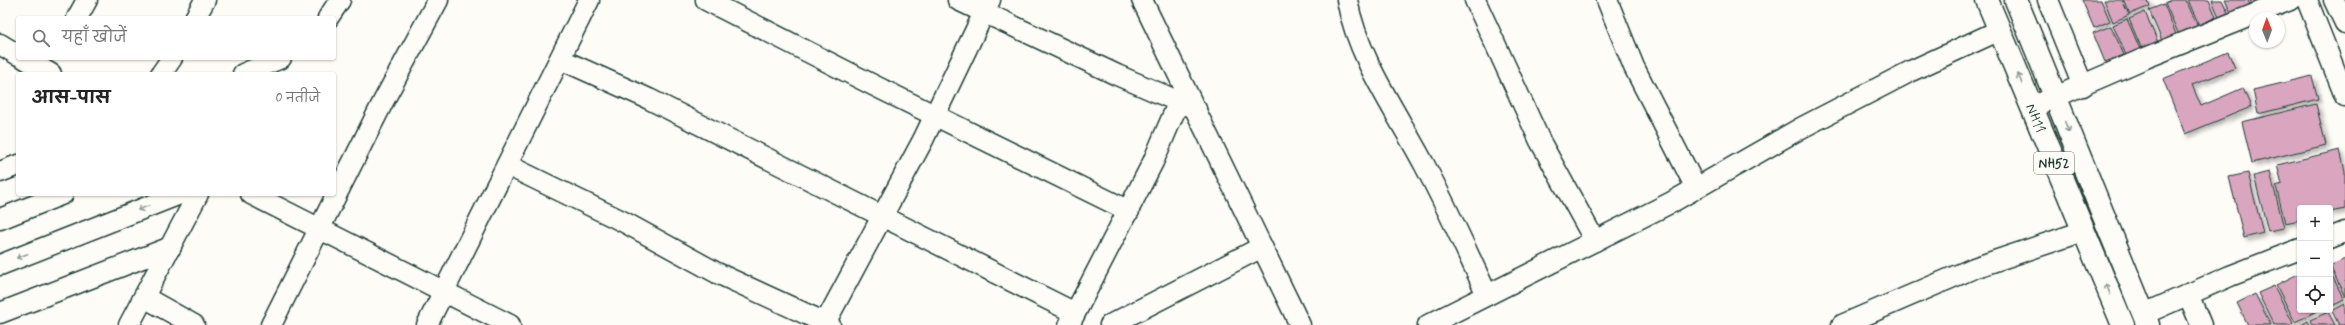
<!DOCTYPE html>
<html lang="hi">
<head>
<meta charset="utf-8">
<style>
	body { margin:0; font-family:Mynerve,"Playpen Sans Deva",sans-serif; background:#f2f2f2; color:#222 }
	.controls { position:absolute; right:12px; bottom:12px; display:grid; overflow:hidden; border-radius:4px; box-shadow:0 1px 3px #0004 }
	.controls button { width:36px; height:36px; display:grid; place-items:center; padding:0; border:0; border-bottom:1px solid #e0e0e0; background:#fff; color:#222; font:20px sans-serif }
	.compass { position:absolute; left:2249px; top:12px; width:36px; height:36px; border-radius:50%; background:#fff; box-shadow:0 1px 3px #0004; rotate:359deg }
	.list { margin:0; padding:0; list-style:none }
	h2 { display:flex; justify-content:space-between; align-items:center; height:52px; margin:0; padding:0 16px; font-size:17px }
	h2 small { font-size:13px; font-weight:400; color:#767676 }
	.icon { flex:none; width:22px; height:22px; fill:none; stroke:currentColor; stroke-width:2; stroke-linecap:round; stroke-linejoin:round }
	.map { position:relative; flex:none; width:2345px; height:325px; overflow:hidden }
	.search { position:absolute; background:#fff; box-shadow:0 1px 3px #0004; left:16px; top:16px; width:320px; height:44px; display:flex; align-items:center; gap:10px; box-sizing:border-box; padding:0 14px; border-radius:4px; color:#767676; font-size:15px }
	.panel { position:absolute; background:#fff; box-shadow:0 1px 3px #0004; left:16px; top:72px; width:320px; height:124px; border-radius:4px }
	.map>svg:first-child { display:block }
	.building { fill:#d9a5bf; stroke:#1f3d34; filter:url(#shadow) }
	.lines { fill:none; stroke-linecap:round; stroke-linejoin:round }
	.minor-casing { stroke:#1f3d34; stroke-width:23 }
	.highway-casing { stroke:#1f3d34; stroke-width:25 }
	.minor { stroke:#fdfcf7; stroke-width:20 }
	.highway { stroke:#fdfcf7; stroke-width:22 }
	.oneway { stroke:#8e9c96 }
	.labels { text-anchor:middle; stroke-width:4; stroke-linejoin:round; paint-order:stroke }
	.shield { fill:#fdfcf7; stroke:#62766e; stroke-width:1 }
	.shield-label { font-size:13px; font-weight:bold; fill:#1f3d34 }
	.street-label { font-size:14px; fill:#1f3d34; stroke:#fdfcf7 }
</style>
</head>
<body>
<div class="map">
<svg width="2345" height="325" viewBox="0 0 2345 325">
	<defs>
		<filter id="shadow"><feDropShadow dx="3.5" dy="3.5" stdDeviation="2" flood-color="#0004"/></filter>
	</defs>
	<rect width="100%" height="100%" fill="#fdfcf7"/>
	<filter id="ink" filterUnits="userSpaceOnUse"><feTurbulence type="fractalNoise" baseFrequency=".025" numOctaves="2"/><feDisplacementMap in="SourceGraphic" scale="8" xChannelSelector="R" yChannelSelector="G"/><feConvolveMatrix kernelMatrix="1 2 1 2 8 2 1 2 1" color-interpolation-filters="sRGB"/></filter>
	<g filter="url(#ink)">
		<g class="building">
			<polygon points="2082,0 2101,0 2110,21 2094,28"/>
			<polygon points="2104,0 2122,0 2129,15 2113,22"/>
			<polygon points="2124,0 2148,0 2150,6 2130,14"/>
			<polygon points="2172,0 2186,0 2198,27 2179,35 2165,3"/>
			<polygon points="2188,0 2209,0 2216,17 2199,25"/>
			<polygon points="2212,0 2222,0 2228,13 2219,17"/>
			<polygon points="2225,0 2248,0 2250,5 2231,13"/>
			<polygon points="2250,0 2269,0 2254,10"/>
			<polygon points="2164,4 2177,37 2163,43 2149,10"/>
			<polygon points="2145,12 2159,45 2143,52 2129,19"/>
			<polygon points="2127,19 2140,49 2126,55 2113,25"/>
			<polygon points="2111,26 2124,55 2105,62 2093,33"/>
			<polygon points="2228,52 2235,68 2192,85 2201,106 2243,88 2251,107 2185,134 2163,79"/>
			<polygon points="2312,76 2318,99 2258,114 2253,90"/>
			<polygon points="2316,104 2326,145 2252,163 2242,122"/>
			<polygon points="2340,150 2345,171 2345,209 2330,212 2330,208 2300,208 2300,220 2285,223 2276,186 2282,184 2277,165"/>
			<polygon points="2270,172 2284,228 2268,231 2254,176"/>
			<polygon points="2248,173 2263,233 2244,238 2229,177"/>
			<polygon points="2345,259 2345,297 2330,266"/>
			<polygon points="2330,271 2344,300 2330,307"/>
			<polygon points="2300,273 2300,310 2319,310 2295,322 2276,285"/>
			<polygon points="2274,286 2293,323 2290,325 2274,325 2258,293"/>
			<polygon points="2255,294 2271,325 2248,325 2237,303"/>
			<polygon points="2345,304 2345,325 2339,325 2332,311"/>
			<polygon points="2328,312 2335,325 2312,325 2310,320"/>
			<polygon points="2308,321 2310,325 2301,325"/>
		</g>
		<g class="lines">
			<defs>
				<g id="minor">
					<polyline points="706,0 873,85 1129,211"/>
					<polyline points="958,0 1117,75 1196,109"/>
					<polyline points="1142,0 1300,325"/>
					<path d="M1347,0C1358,59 1396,111 1424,164C1447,207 1467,251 1487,295"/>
					<polyline points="1475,0 1540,141 1595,241"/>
					<polyline points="1607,0 1634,67 1696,188"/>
					<polyline points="2048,0 2083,86"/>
					<polyline points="2307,0 2345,96"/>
					<polyline points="2334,0 2345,23"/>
					<polyline points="77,18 87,0"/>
					<polyline points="195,18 205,0"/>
					<polyline points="328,18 340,0"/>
					<polyline points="0,44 18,55"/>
					<polyline points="24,58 51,74"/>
					<polyline points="560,59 649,99 1075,313"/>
					<polyline points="161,74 172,58"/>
					<polyline points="243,74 281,58"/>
					<polyline points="2032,107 2143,59 2290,0"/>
					<polyline points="507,165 624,222 717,273 830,325"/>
					<polyline points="0,172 18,165"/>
					<polyline points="251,194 510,325"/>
					<polyline points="0,219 63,194"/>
					<polyline points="2330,238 2345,232"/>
					<polyline points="0,265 180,194"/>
					<polyline points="2188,294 2201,325"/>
					<polyline points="144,297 194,325"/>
					<polyline points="0,313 171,247"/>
					<polyline points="2144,314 2230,276 2300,249"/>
					<polyline points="129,325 198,194"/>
					<polyline points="271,325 384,100 438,0"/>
					<polyline points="427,325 589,0"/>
					<polyline points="824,325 923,140 990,0"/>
					<polyline points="1069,325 1153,162 1179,101"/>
					<polyline points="1110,325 1262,247"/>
					<polyline points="1428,325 1672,202 1801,128 1911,71 2000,30"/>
					<polyline points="1842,325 1974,268 2084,231"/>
				</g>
				<g id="highway">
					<polyline points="1987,0 2123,325"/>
					<polyline points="2016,0 2148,325"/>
				</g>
			</defs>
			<use href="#minor" class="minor-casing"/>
			<use href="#highway" class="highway-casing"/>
			<use href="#minor" class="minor"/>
			<use href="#highway" class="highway"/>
		</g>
		<defs><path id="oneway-shaft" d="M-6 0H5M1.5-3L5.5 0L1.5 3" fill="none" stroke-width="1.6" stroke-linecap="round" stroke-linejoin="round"/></defs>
		<g class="oneway">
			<use href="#oneway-shaft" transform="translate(2020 79) rotate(-112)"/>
			<use href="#oneway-shaft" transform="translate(2067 127) rotate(68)"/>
			<use href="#oneway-shaft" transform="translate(143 208) rotate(158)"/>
			<use href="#oneway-shaft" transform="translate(22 256) rotate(159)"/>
			<use href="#oneway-shaft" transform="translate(2108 289) rotate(-112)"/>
		</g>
	</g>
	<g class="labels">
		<rect class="shield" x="2034" y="152" width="40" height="22" rx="3"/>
		<g class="shield-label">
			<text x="2054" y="168">NH52</text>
		</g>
		<g class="street-label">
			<text transform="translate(2036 118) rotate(68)" y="5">NH11</text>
		</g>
	</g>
</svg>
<div class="controls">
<button>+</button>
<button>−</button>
<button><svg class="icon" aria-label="locate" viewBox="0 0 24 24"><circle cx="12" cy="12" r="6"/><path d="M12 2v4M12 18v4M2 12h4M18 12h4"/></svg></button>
</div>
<svg class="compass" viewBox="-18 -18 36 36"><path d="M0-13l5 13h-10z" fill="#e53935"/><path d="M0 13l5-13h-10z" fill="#767676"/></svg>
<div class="search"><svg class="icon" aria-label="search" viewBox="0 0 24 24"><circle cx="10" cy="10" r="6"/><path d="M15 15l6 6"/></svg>यहाँ खोजें</div>
<section class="panel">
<h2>आस-पास<small>0 नतीजे</small></h2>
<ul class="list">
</ul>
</section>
</div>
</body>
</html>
